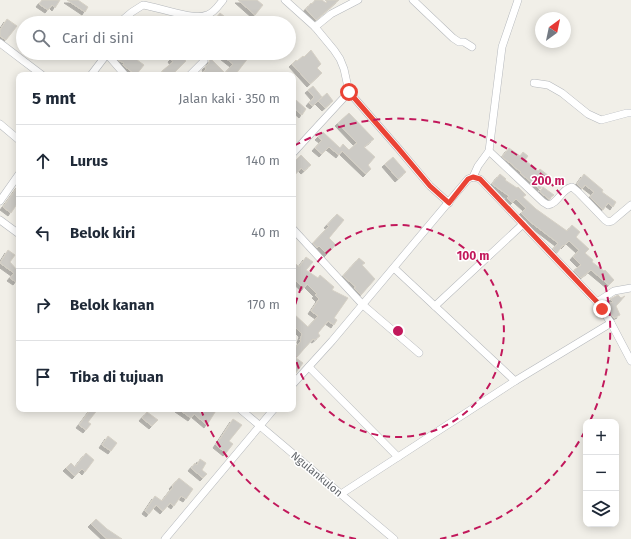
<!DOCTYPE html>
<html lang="id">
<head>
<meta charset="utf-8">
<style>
	body { margin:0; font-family:"Fira Sans",sans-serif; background:#f6f6f7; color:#1f2937 }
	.controls { position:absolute; right:12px; bottom:12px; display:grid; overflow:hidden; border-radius:8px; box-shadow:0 2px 10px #0003 }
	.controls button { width:36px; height:36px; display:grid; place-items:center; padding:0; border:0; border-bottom:1px solid #e0e1e3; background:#fff; color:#1f2937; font:20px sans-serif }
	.compass { position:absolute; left:535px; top:12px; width:36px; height:36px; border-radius:50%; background:#fff; box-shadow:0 2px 10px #0003; rotate:33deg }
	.stop { position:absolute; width:12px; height:12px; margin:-9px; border:3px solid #ea4335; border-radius:50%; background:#fff }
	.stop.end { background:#ea4335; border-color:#fff; box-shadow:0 1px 4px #0008 }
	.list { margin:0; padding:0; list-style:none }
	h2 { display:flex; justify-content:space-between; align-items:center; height:52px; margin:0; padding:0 16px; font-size:17px }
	h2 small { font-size:13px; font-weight:400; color:#747a83 }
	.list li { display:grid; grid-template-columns:26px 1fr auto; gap:12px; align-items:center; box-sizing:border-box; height:72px; padding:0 16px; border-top:1px solid #e0e1e3 }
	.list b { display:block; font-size:15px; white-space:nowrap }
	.list em { font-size:13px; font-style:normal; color:#747a83 }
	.icon { flex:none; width:22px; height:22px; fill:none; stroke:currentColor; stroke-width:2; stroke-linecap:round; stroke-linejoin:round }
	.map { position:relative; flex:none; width:631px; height:539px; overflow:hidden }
	.search { position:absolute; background:#fff; box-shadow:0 2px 10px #0003; left:16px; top:16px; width:280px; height:44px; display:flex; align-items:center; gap:10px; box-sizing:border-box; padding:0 14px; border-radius:22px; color:#747a83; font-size:15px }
	.panel { position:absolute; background:#fff; box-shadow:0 2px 10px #0003; left:16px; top:72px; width:280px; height:340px; border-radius:8px }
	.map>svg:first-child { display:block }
	.building { fill:#cccac5; stroke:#d6d1c6; filter:url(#shadow) }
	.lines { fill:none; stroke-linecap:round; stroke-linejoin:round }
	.minor-casing { stroke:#b5b8bc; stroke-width:8 }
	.minor { stroke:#fff; stroke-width:7 }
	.route { stroke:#ea4335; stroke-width:5 }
	.ring { fill:none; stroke:#c2185b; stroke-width:2; stroke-dasharray:7 5 }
	.labels { text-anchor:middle; stroke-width:3; stroke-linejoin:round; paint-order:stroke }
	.street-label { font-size:11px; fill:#5f6368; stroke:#fff }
	.centre { fill:#c2185b; stroke:#fff; stroke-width:2 }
	.ring-label { font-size:12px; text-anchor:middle; font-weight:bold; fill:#c2185b; stroke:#fff; stroke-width:3; stroke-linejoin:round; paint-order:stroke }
</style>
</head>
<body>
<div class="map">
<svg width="631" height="539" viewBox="0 0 631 539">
	<defs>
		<filter id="shadow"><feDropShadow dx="-3" dy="3" stdDeviation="0" flood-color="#0004"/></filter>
	</defs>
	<rect width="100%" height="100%" fill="#f1efe8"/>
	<g class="building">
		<polygon points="42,0 60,0 55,8 52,5 48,10 39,4"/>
		<polygon points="67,0 78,0 88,7 85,12"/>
		<polygon points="238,0 257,0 263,5 255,15"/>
		<polygon points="315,0 322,0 326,3 327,2 325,0 339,0 316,20 306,9 311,3 312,4"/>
		<polygon points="220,13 233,23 214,23 218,19 216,18"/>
		<polygon points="7,19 17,26 6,40 0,36 0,30"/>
		<polygon points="311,50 321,64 317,68 322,73 310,84 292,64 296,60 297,61 303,56 304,57"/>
		<polygon points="113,53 120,53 127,57 129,54 144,65 136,75 123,65 124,63 118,60"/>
		<polygon points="177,53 191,53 185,60 186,61 172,75 165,75 162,71 173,62 171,59"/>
		<polygon points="219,53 252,53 235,75 201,75 206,69 205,67 209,63 210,58 225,73 233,64"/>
		<polygon points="313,86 322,97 313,106 309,103 314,97 308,90"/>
		<polygon points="327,93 333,101 325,108 318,101"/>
		<polygon points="296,100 306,109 302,115 293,107 293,103"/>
		<polygon points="349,113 374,139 364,147 375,157 368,165 371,169 366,174 342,151 339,155 329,147 322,154 315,148 322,140 318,137 323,132 340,148 343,144 349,150 357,143 338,123"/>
		<polygon points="509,148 520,156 523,152 528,156 525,160 538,171 540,169 549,176 540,189 520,173 521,172 513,166 513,165 502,157"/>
		<polygon points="301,155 311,165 304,171 301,168 293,177 293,163"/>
		<polygon points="393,157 406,172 398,179 385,164"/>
		<polygon points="500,174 506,179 505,180 517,188 518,187 526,195 523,197 536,209 567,231 572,225 580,232 576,237 589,249 585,253 593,260 592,262 604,271 605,270 614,280 609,285 591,270 581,278 574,270 581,265 573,257 579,250 569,241 564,246 563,245 557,253 553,249 558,243 529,221 521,213 526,208 516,199 512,203 507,198 509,196 492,184"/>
		<polygon points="584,174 603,190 602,192 616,202 613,207 608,203 603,210 590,197 594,192 585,185 582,189 577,184"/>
		<polygon points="19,185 19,201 11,213 3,207"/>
		<polygon points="543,187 554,195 549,199 540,192"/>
		<polygon points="337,214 344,220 329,238 336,245 327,254 319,246 317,248 313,243 329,226 327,225"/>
		<polygon points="8,250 15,255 10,262 17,270 19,268 19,278 16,282 10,278 14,273 0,263"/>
		<polygon points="306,257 313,262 306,270 318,278 320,275 334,287 332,290 348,298 334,318 337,320 334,325 328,321 318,333 320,336 315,340 313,339 296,358 303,363 293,377 293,351 301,341 300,340 302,334 293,325 293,313 308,327 318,316 311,311 319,299 315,295 317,294 307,284 304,288 293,278 293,261 299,267"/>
		<polygon points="359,258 365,263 362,265 375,279 361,295 354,288 356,287 343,276"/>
		<polygon points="618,295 621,298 625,296 616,306 620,315 614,318 605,305 613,302 610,299"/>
		<polygon points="91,409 98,409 88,422 91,424 86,430 79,425"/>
		<polygon points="178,409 197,409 196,410 202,414 206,409 217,409 207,425 194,414 191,418"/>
		<polygon points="147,412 158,420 152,426 142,418"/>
		<polygon points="233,419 242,425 229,441 233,444 226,453 216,445"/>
		<polygon points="108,436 117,443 111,451 102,445"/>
		<polygon points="86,453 94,460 85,472 82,469 75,476 66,468 71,463 75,467"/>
		<polygon points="200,459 206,463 202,470 207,474 203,478 191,468 195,463 197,465"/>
		<polygon points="179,478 193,489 186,499 181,496 174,506 170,503 163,511 156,505 149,514 145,511 155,496 162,501 173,487 172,486"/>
		<polygon points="96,519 107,529 122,539 107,539 91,524"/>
	</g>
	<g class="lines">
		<defs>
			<g id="minor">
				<polyline points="285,0 315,27 334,50 340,59 344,69 349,92 398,148 430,186 449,203"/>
				<polyline points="413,0 453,38 459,42 464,42 472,47"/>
				<path d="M119,23L132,12L143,5C158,7 194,21 207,15C214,13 219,5 223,0"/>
				<polyline points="315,27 331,14 358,0"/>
				<polyline points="0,43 42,75"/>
				<polyline points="106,53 125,75"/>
				<polyline points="91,75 107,54"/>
				<polyline points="190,75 204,61"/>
				<polyline points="534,83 548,85 562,93 588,114 601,120 627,113 631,113"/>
				<polyline points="0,124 19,140"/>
				<polyline points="489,151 502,47 518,0"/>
				<polyline points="293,153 349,92"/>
				<path d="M473,177L478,166L489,151L543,202L548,205C558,204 561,189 572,187L578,192L605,220L608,222L612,221L631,205"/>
				<polyline points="0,201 19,174"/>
				<polyline points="0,220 19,234"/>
				<polyline points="293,229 363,305 419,353"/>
				<polyline points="394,268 515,381 611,323"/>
				<polyline points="597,302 614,291 631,288"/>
				<polyline points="435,306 523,224"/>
				<polyline points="309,367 398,457"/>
				<polyline points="293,384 332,341 468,179 473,177 480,179 597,302 611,323 631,361"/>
				<polyline points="240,409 394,539"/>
				<polyline points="341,494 515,381"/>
				<polyline points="165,539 274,409"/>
			</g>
		</defs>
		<use href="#minor" class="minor-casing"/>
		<use href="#minor" class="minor"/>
	</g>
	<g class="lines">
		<polyline class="route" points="349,92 398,148 430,186 449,203 468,179 473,177 480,179 597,302 602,309"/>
	</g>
	<g class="ring">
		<path d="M293 316A106 106 0 1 1 293 346"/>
		<path d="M585 431A212 212 0 0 1 440 539M356 539A212 212 0 0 1 201 410M294 146A212 212 0 0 1 590 421"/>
	</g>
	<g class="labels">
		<g class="street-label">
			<text transform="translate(317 474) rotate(40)" y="4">Ngulankulon</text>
		</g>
	</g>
	<circle cx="398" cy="331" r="6" class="centre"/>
	<g class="ring-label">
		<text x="548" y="185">200 m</text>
		<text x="473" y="260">100 m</text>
	</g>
</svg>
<div class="controls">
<button>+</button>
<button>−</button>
<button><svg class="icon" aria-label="layers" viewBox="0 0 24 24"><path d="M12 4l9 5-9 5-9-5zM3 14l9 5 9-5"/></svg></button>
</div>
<svg class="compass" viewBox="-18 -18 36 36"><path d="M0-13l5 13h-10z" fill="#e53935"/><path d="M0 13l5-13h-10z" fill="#747a83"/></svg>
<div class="stop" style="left:349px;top:92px"></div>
<div class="stop end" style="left:602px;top:309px"></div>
<div class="search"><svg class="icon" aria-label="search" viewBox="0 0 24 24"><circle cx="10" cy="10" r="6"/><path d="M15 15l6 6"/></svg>Cari di sini</div>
<section class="panel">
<h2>5 mnt<small>Jalan kaki · 350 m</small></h2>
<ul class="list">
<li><svg class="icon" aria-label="ahead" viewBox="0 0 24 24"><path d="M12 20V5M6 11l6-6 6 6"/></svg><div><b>Lurus</b></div><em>140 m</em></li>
<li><svg class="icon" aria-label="left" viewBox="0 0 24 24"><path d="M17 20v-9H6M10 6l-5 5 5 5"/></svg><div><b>Belok kiri</b></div><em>40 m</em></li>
<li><svg class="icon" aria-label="right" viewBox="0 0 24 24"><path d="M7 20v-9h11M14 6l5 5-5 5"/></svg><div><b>Belok kanan</b></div><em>170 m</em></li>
<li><svg class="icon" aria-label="arrive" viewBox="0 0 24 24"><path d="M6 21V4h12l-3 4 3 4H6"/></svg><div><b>Tiba di tujuan</b></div></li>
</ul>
</section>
</div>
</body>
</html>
